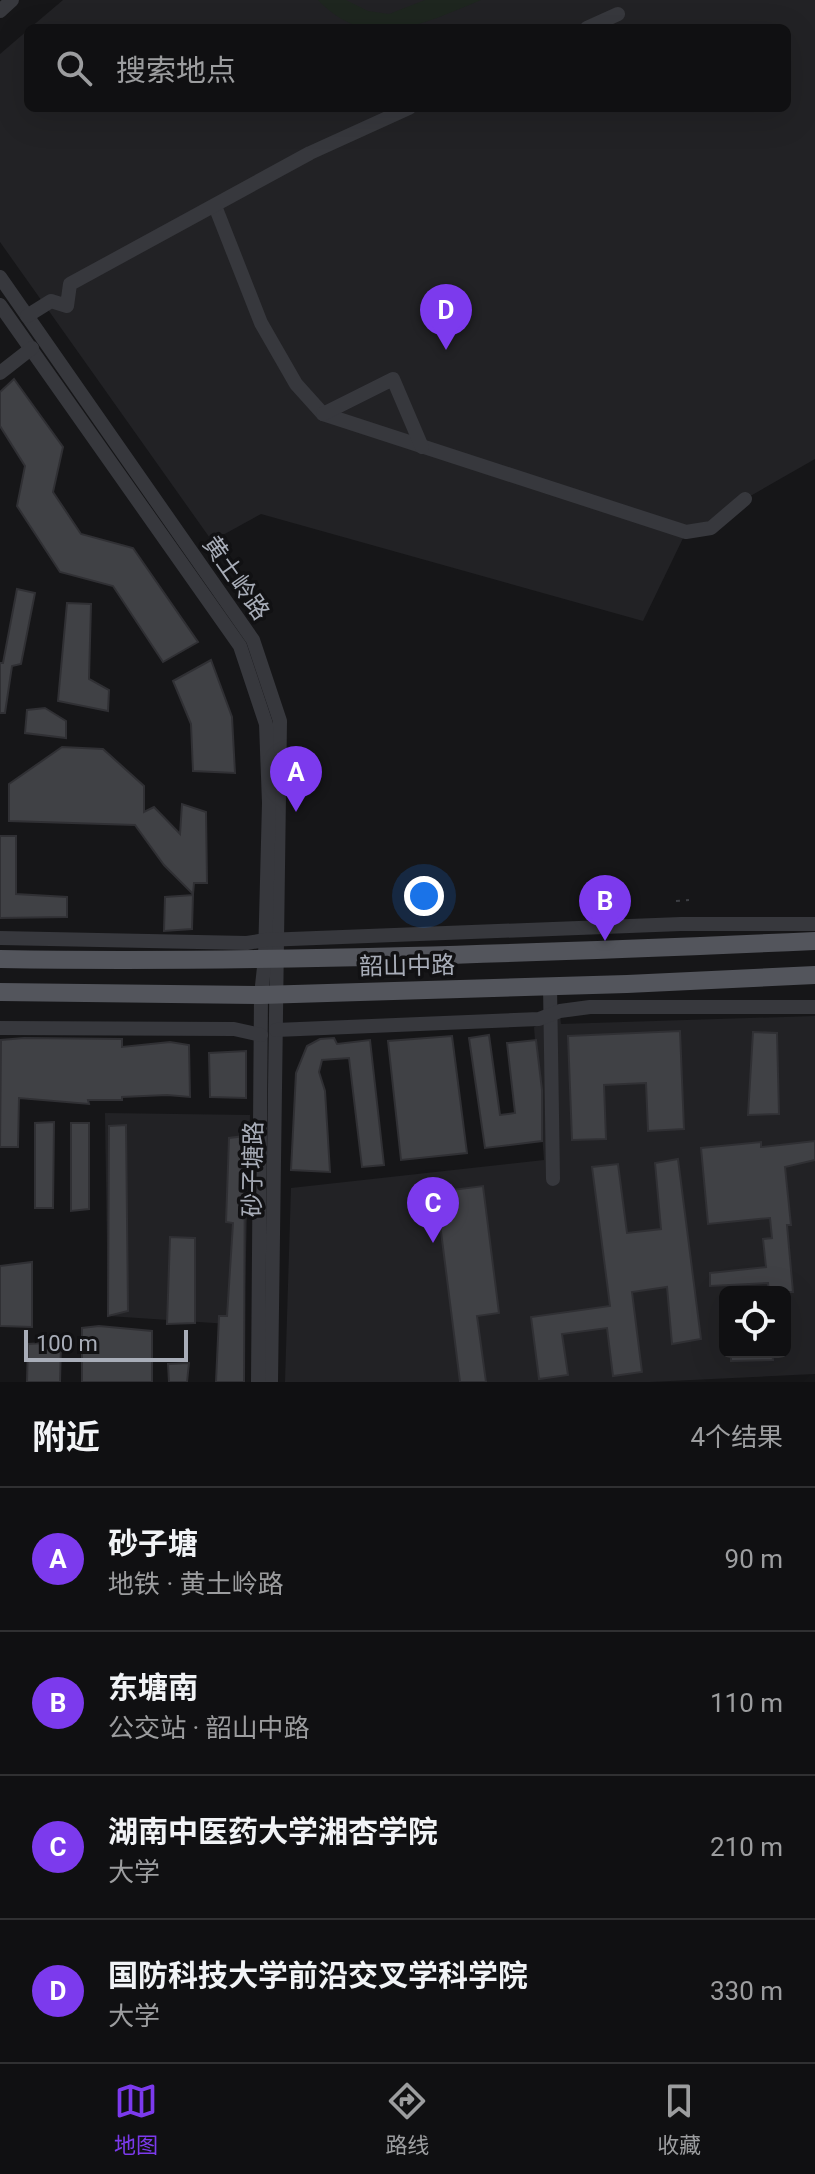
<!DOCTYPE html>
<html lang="zh">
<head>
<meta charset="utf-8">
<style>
	body { margin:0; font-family:Roboto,"Noto Sans SC",sans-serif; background:#1e1e20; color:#f1f3f6 }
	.controls { position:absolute; right:24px; bottom:24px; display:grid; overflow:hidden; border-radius:12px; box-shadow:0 8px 32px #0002 }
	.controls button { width:72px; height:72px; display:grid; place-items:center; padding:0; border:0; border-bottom:2px solid #303032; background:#101012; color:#f1f3f6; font:40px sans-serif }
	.scale { position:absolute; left:24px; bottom:20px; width:164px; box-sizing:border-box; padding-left:8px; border:4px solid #a8adb8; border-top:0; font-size:22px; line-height:28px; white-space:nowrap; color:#a8adb8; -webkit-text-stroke:6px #111113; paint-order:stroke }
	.you { position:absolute; left:424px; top:896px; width:28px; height:28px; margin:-20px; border:6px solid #fff; border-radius:50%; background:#1a73e8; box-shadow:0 0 0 12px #1a73e833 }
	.badge { display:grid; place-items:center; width:52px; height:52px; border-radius:50%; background:#7c3aed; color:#fff; font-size:26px; font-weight:700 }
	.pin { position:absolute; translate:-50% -66px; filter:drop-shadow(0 2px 4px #0008) }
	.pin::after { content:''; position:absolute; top:42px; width:28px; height:24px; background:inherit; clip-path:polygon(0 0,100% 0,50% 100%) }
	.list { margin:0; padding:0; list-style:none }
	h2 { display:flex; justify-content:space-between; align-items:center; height:104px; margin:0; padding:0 32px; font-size:34px }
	h2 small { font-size:26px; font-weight:400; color:#9c9d9f }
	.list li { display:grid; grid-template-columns:52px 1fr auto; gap:24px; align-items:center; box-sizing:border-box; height:144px; padding:0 32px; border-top:2px solid #303032 }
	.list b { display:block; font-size:30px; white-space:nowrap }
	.list p { margin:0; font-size:26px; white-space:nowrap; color:#9c9d9f }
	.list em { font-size:26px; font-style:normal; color:#9c9d9f }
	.icon { flex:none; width:44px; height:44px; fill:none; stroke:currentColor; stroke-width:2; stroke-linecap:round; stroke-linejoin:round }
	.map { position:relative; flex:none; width:815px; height:1382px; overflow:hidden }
	.search { position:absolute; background:#101012; box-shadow:0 8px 32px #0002; left:24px; right:24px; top:24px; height:88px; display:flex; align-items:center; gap:20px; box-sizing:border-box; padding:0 28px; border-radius:12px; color:#9c9d9f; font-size:30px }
	.sheet { height:680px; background:#101012 }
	nav { display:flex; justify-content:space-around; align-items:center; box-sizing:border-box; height:112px; border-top:2px solid #303032; background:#101012; font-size:22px; color:#9c9d9f }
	nav a { display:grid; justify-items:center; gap:4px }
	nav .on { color:#7c3aed }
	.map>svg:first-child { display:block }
	.built { fill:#222225; fill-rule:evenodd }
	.green { fill:#1e261f }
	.building { fill:#404145; stroke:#303034; stroke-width:2 }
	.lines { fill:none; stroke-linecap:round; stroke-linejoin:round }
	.path { stroke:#3d3f44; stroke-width:2; stroke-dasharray:4 6; stroke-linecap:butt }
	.minor { stroke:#37383d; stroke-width:14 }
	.major { stroke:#53555c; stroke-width:18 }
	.labels { text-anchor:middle; stroke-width:7; stroke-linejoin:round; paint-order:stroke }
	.street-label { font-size:24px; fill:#a8adb8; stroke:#111113 }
</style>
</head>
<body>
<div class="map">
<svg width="815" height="1382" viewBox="0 0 815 1382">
	<rect width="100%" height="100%" fill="#161618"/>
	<g class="built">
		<polygon points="63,0 815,0 815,459 745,499 711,528 686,532 643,621 261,514 212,541 0,242 0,54 28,30 28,108 787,108 787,28 30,28"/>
		<path d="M560,1015L561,1024L815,1016V1374L650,1382H285L291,1188L544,1160L534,1027ZM725,1292H785V1352H725Z"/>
		<polygon points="105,1113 250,1115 244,1325 108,1316"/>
	</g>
	<path class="green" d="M318,0H346L368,11L389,14L425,0H481C425,23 368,53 318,0Z"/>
	<g class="building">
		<polygon points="14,379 63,447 53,492 81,534 133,548 198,642 163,662 113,586 60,572 17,506 25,466 0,426 0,392"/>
		<polygon points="17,589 35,593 21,664 12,666 5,713 0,713 0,663 3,663"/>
		<polygon points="67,603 91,604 89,679 109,690 108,711 58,701"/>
		<polygon points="211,660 232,717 235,773 193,771 191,724 173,681"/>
		<polygon points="45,708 66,721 66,738 25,733 27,710"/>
		<polygon points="62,747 103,749 144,786 144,812 154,807 180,834 182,804 206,812 207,883 194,883 193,894 164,865 135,825 9,821 9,784"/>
		<polygon points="0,836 16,836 16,894 67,897 67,917 0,918"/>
		<polygon points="193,895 192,929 164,931 165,897"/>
		<polygon points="680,1031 684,1129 648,1131 646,1083 604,1085 606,1139 572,1140 568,1036"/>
		<polygon points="753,1032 777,1033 779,1114 748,1115"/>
		<polygon points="489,1035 500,1115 515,1113 507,1043 536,1040 542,1090 542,1141 485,1148 469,1038"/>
		<polygon points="452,1036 467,1153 401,1160 388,1041"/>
		<polygon points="24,1038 122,1039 122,1047 170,1042 189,1045 190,1097 167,1095 122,1097 122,1100 88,1100 89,1104 19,1098 18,1147 0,1147 1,1040"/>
		<polygon points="334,1038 337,1044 370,1040 384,1165 362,1167 349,1058 322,1060 319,1072 325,1091 330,1172 291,1170 296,1073 307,1046 320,1039"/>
		<polygon points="246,1051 246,1098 210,1097 209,1053"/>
		<polygon points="54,1122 53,1208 35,1208 35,1123"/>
		<polygon points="71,1123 89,1123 89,1209 71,1211"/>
		<polygon points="126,1125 128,1311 108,1316 109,1126"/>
		<polygon points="245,1136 244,1382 216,1382 219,1316 227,1316 233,1223 226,1222 229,1138"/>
		<polygon points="815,1141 815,1160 785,1167 791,1225 787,1225 793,1292 769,1292 768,1283 710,1286 710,1273 766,1267 763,1239 772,1238 770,1218 708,1224 701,1148 761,1142 761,1147"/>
		<polygon points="678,1159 701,1339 672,1344 667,1287 632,1292 642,1372 613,1376 607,1328 562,1334 568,1375 539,1379 531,1317 610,1306 592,1167 618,1164 627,1233 661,1229 655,1163"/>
		<polygon points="483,1186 499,1313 477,1316 486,1382 460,1382 436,1192"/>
		<polygon points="170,1237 195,1238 195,1323 167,1324"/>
		<polygon points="32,1262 32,1327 0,1326 0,1266"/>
		<polygon points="99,1326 152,1331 152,1382 82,1382 82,1328"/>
		<polygon points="61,1342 60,1382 27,1382 28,1344"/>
		<polygon points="731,1352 772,1352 773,1360 731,1361"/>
		<polygon points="189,1363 187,1382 169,1382 168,1364"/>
	</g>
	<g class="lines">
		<polyline class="path" points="676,901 689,900"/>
		<g class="minor">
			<polyline points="0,11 12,0"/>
			<polyline points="587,28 618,14"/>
			<polyline points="215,206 261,323 296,384 323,414 686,532 711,528 745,499"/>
			<polyline points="0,277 253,640 280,721 271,1382"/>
			<polyline points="0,305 240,646 266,724 269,803 265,958 261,995 258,1382"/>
			<polyline points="27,316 51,301 67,306 70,284 310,153 409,108"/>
			<polyline points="0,373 32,348"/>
			<polyline points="323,414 393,379 422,447"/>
			<polyline points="0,938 247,943 265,940 681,924 815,924"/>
			<polyline points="550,986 553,1179"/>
			<polyline points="0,1028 234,1029 261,1035"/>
			<polyline points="276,1030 539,1019 560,1011 590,1007 815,1007"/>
		</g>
		<g class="major">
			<path d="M0,959C271,963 544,953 815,941"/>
			<polyline points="0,992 261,995 627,984 815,975"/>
		</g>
	</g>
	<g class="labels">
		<g class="street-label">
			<text transform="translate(236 578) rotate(55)" y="8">黄土岭路</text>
			<text transform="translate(407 966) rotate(-1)" y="8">韶山中路</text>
			<text transform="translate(253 1169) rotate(-89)" y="8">砂子塘路</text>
		</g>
	</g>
</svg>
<div class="controls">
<button><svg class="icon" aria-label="locate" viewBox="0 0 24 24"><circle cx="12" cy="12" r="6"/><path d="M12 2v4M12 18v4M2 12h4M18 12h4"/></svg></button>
</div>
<div class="scale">100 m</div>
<div class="you"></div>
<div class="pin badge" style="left:296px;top:812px">A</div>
<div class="pin badge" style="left:605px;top:941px">B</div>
<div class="pin badge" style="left:433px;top:1243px">C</div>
<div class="pin badge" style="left:446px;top:350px">D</div>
<div class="search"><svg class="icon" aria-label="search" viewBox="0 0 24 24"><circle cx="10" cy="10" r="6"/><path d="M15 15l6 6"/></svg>搜索地点</div>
</div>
<section class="sheet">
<h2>附近<small>4个结果</small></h2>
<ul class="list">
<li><span class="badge">A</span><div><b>砂子塘</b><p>地铁 · 黄土岭路</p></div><em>90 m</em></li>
<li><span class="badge">B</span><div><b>东塘南</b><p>公交站 · 韶山中路</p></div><em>110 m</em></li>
<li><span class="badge">C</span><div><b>湖南中医药大学湘杏学院</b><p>大学</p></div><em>210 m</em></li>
<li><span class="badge">D</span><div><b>国防科技大学前沿交叉学科学院</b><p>大学</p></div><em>330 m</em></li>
</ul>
</section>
<nav>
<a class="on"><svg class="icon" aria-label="map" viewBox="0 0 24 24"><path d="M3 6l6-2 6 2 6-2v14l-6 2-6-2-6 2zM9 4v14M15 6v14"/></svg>地图</a>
<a><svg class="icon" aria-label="directions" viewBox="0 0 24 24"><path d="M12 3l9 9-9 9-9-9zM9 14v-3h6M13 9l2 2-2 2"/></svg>路线</a>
<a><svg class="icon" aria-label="saved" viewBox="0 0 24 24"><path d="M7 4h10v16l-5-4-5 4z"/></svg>收藏</a>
</nav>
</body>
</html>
